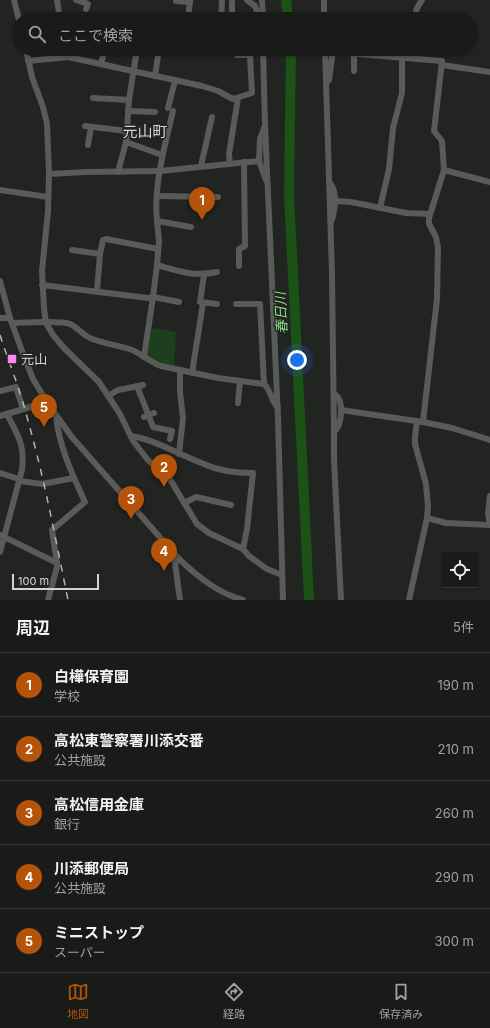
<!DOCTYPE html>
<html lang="ja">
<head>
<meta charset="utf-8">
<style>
	body { margin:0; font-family:Inter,"Noto Sans JP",sans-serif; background:#222422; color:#f1f3f6 }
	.controls { position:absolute; right:12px; bottom:12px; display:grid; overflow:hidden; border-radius:4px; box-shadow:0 1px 3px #0004 }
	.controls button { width:36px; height:36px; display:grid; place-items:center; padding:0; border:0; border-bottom:1px solid #373938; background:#191b19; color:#f1f3f6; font:20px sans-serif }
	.scale { position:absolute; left:12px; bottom:10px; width:87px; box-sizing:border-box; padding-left:4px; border:2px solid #d3d5d3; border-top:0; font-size:11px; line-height:14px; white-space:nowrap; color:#d3d5d3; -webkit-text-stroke:3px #212421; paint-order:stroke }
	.you { position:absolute; left:297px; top:360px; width:14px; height:14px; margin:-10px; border:3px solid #fff; border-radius:50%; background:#1a73e8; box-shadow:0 0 0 6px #1a73e833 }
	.badge { display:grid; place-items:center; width:26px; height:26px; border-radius:50%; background:#b45309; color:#fff; font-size:13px; font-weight:700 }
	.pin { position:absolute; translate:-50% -33px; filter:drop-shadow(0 1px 2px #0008) }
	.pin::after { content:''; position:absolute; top:21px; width:14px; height:12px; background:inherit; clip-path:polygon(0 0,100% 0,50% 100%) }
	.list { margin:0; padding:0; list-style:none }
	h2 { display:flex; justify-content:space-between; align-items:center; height:52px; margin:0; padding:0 16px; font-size:17px }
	h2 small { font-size:13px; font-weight:400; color:#9fa1a2 }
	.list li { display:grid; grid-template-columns:26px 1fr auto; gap:12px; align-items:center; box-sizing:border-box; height:64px; padding:0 16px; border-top:1px solid #373938 }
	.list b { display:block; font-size:15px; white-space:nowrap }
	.list p { margin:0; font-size:13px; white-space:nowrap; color:#9fa1a2 }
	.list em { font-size:13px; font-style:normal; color:#9fa1a2 }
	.icon { flex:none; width:22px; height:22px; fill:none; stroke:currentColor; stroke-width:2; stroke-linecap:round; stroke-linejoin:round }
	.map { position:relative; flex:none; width:490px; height:600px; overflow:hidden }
	.search { position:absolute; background:#191b19; box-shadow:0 1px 3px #0004; left:12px; right:12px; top:12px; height:44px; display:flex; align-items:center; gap:10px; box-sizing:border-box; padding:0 14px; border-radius:22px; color:#9fa1a2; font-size:15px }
	.sheet { height:372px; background:#191b19 }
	nav { display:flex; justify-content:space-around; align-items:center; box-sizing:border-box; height:56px; border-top:1px solid #373938; background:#191b19; font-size:11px; color:#9fa1a2 }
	nav a { display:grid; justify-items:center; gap:2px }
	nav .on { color:#b45309 }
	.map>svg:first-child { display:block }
	.green { fill:#1e3f1b }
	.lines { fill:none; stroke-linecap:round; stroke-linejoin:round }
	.river { stroke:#1b5215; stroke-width:10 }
	.minor { stroke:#595b59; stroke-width:6 }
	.rail { stroke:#b2b4b2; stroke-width:1.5; stroke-dasharray:7 7; stroke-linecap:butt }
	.poi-dot { fill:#f788ec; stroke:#212421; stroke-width:1.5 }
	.labels { text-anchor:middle; stroke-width:3; stroke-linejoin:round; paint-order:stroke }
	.poi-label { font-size:13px; fill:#d3d5d3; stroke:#212421; text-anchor:start }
	.water-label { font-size:14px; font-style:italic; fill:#8bd782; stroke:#212421 }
	.quarter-label { font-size:15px; fill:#d3d5d3; stroke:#212421 }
</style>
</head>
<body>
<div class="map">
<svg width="490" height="600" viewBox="0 0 490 600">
	<rect width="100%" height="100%" fill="#212421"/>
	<path class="green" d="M152,328L176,332L174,366C165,367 156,361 148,357L147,355Z"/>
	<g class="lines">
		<g class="river">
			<polyline points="286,0 288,19"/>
			<polyline points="291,49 289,194 309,600"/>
		</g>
		<g class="minor">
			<polyline points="14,0 19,20"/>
			<polyline points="57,0 60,19"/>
			<polyline points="76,0 88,4 86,9"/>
			<polyline points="247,0 255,6 260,19"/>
			<polyline points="262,0 263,19"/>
			<polyline points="324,0 324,19"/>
			<polyline points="176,1 190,2"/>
			<polyline points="162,19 163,17"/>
			<polyline points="188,19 190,0"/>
			<polyline points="221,19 222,0"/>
			<polyline points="232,19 232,0"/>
			<polyline points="414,19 417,8 422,0"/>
			<polyline points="26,49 32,77 43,107 47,124 49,174 48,211 42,271 44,308 46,323 53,335 64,348 99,382 120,414 133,441 148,460 171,481 197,524 209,533 243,549 249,556 267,569 282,575"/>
			<polyline points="263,49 265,125 278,418 283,600"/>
			<polyline points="325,49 332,274 334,432 334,460 341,600"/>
			<polyline points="220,52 220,49"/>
			<polyline points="334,52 442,61 434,131 442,141 444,170 429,218 429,224 436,237 438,248 437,299 423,422"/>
			<polyline points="354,54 354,71"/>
			<polyline points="405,57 407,49"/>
			<polyline points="28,61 68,57 202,86 218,91 233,99 252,93 250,55 237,55 237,49"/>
			<polyline points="101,64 105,49"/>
			<polyline points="442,65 490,72"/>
			<polyline points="155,76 159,49"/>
			<polyline points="327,82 329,80 333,49"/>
			<polyline points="93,98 129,100"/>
			<polyline points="168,108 175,81"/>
			<polyline points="128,111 155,112"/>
			<path d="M173,111C165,145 153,187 157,221L191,227"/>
			<polyline points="85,126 127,131"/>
			<polyline points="126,142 162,155"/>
			<polyline points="88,145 91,127"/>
			<polyline points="259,161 266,180"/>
			<polyline points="230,164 229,154 238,98"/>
			<polyline points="201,166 212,117"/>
			<polyline points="444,170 490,182"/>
			<polyline points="118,172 126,142 129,100 137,49"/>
			<polyline points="49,174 86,172 160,171 259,161 260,139 264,128"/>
			<path d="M330,183C338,193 335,209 332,220"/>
			<polyline points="0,190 48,197"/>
			<polyline points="157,196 218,197"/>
			<polyline points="336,201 351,202 406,213 429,214"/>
			<polyline points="380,208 389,169 393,128 402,93 402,57"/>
			<path d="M157,221L159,241L157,265C179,271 194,277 217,272"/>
			<polyline points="72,250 100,254"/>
			<polyline points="239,266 239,249 245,246 244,162"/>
			<polyline points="204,275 200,302 217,304"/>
			<path d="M0,281L10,318L22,351L33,379L47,402L71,436L179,559C198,577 218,593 243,600"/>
			<polyline points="42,285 148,298 153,297 179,302"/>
			<polyline points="97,291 100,254 103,240 106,239 158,249"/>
			<polyline points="236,304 260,304 264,384"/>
			<polyline points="0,318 10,318"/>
			<path d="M12,323C23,323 61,320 70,324C77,327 83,335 90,338C104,344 118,345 132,350C142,354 150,362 161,366L218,378L264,384C271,390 271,401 278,408"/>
			<polyline points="144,357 153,297 157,265"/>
			<polyline points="192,373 203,303"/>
			<polyline points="137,386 153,427 172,431 170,439"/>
			<polyline points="0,391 16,387 23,409"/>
			<path d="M334,394C345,400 342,425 334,432"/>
			<polyline points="108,396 118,390 143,385"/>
			<polyline points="238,403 240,381"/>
			<polyline points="341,410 423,422 452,428 490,440"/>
			<polyline points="0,416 47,402"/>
			<path d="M56,416C59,446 72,474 85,502L52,530L57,563"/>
			<polyline points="144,417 154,413"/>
			<path d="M131,436C157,440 179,455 204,464C219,471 236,473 253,473L247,529L243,549"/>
			<polyline points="179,454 183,418 180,392 180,370"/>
			<polyline points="0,473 19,479"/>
			<polyline points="19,481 42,484 74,478"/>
			<polyline points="184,503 196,497 231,505"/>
			<polyline points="427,518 446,523 490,525"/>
			<polyline points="490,525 488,513 490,496"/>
			<polyline points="0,535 57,563 57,567 48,600"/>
			<path d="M0,552L22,470C25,444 18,436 7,414"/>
			<polyline points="179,559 175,563 180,600"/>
			<polyline points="409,600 427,518 428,506 426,484 415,444 415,437 417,421"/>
		</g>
		<path class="rail" d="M0,335C8,360 18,384 25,410C43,472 55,536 68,600"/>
	</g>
	<rect class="poi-dot" x="7" y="354" width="10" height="10" rx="2"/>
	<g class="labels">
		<g class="poi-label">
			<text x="21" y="364">元山</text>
		</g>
		<g class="water-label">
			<text transform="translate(281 313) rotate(-93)" y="5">春日川</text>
		</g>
		<g class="quarter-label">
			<text x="145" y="137">元山町</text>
		</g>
	</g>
</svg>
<div class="controls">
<button><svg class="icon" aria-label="locate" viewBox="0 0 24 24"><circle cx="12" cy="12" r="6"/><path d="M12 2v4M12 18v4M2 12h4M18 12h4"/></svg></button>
</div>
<div class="scale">100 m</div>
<div class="you"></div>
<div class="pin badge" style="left:202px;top:220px">1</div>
<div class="pin badge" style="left:164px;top:487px">2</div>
<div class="pin badge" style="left:131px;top:519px">3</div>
<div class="pin badge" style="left:164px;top:571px">4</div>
<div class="pin badge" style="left:44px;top:427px">5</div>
<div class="search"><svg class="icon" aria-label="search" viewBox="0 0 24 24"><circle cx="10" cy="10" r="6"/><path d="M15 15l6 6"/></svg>ここで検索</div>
</div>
<section class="sheet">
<h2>周辺<small>5件</small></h2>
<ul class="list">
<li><span class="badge">1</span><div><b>白樺保育園</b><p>学校</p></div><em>190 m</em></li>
<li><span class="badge">2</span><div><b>高松東警察署川添交番</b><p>公共施設</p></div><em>210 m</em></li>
<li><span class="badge">3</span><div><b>高松信用金庫</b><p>銀行</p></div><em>260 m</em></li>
<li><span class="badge">4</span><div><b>川添郵便局</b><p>公共施設</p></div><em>290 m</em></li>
<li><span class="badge">5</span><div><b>ミニストップ</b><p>スーパー</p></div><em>300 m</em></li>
</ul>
</section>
<nav>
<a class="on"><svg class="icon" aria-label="map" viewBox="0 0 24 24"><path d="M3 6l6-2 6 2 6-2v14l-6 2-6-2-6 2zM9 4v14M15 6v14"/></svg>地図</a>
<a><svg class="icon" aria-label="directions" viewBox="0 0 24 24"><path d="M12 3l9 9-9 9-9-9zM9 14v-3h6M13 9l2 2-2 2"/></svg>経路</a>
<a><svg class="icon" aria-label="saved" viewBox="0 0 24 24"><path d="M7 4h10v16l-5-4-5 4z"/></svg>保存済み</a>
</nav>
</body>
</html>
